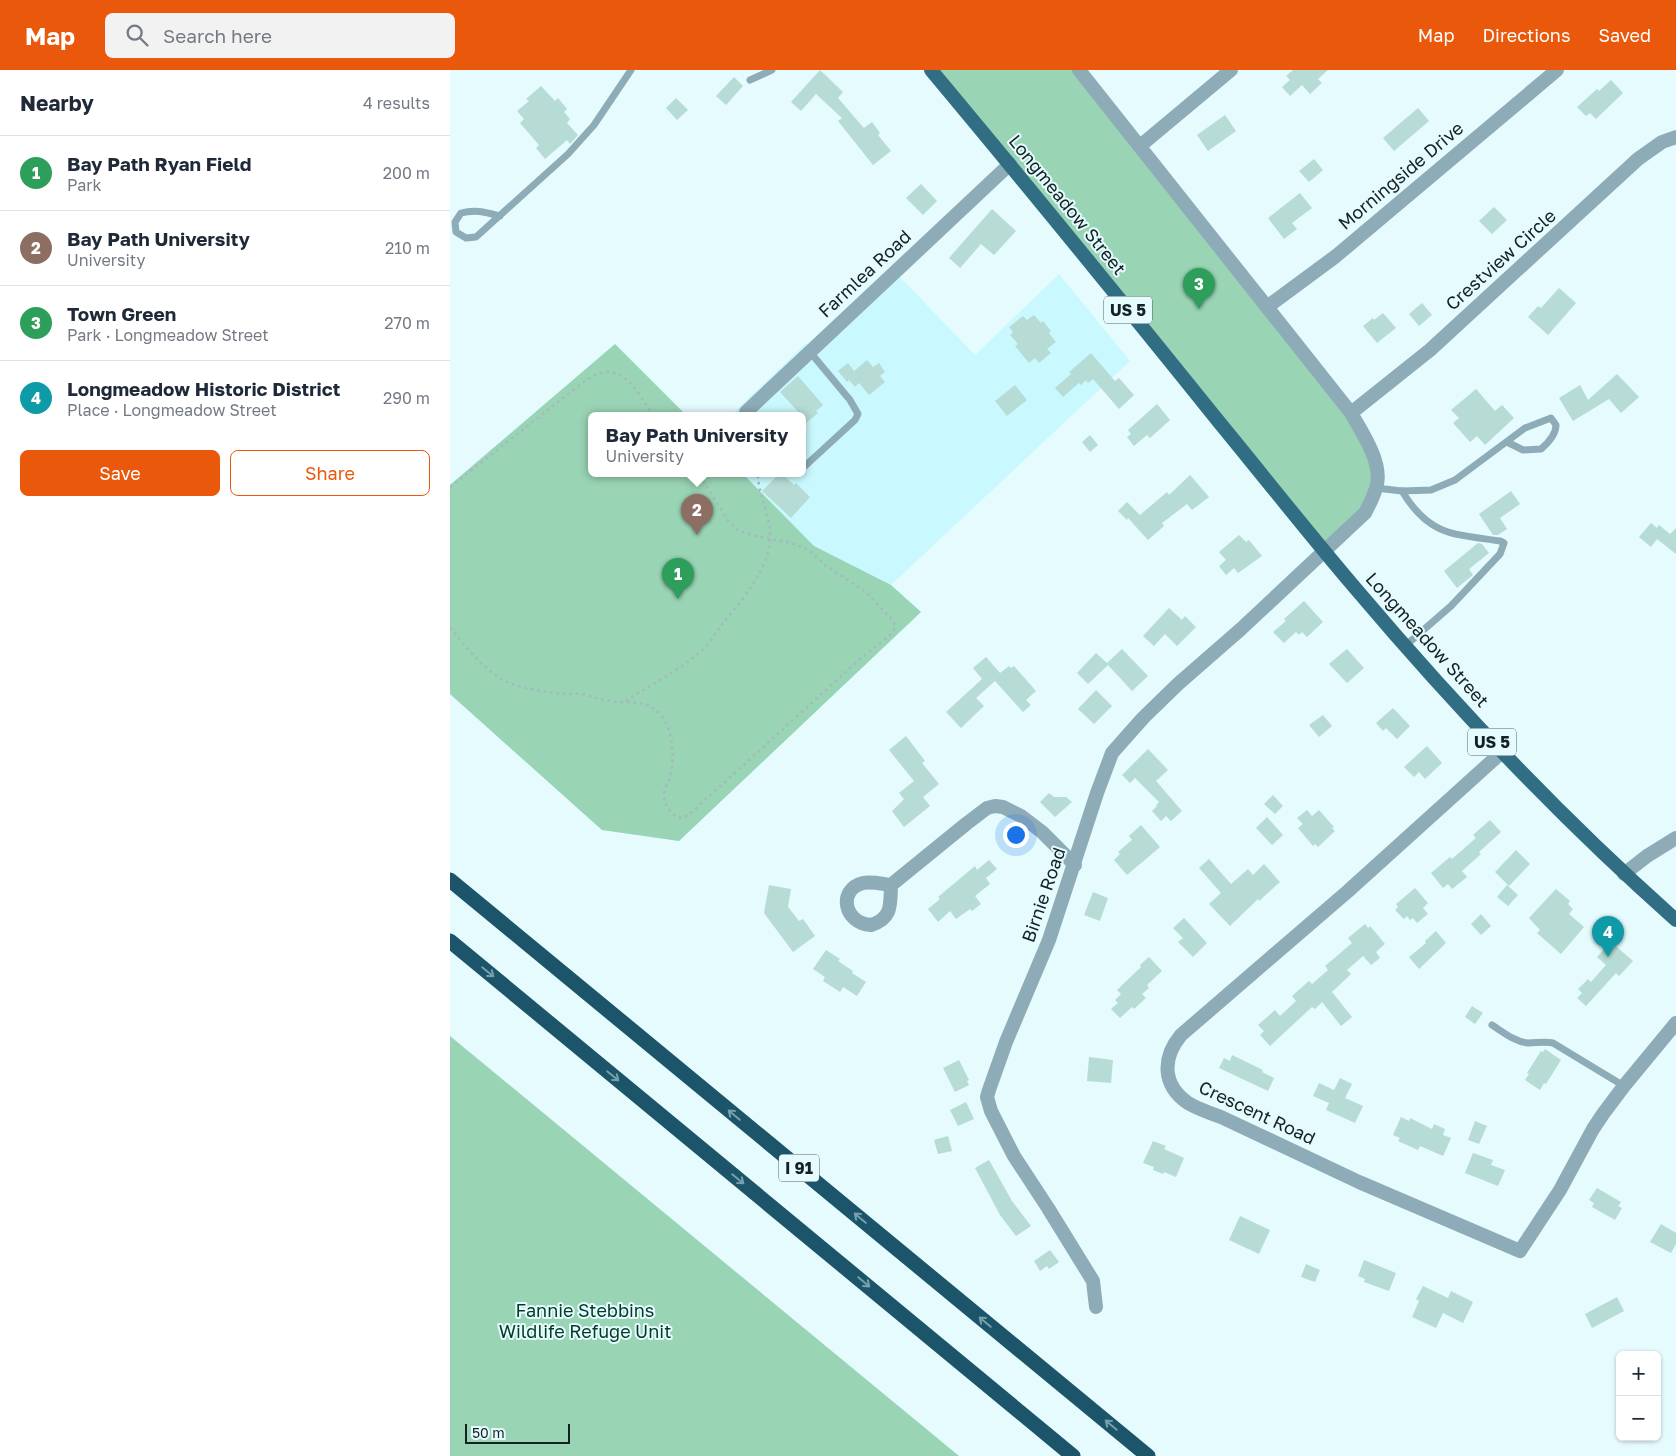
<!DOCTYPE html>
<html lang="en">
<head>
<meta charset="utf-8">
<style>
	body { margin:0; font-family:"Golos Text",sans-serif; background:#f2f2f3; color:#1f2937 }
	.controls { position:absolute; right:15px; bottom:15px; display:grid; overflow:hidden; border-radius:8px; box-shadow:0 1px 4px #0004 }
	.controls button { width:45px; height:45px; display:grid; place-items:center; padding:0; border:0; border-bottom:1px solid #e0e1e3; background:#fff; color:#1f2937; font:25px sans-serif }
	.scale { position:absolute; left:15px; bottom:12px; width:105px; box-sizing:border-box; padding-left:5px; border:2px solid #142224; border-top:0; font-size:14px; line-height:18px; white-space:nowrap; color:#142224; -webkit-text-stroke:4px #e5fbfe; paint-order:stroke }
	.you { position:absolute; left:565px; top:764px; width:18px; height:18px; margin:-12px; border:4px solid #fff; border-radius:50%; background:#1a73e8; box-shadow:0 0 0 8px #1a73e833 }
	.badge { display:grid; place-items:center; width:32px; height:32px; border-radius:50%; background:#ea580c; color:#fff; font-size:16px; font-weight:700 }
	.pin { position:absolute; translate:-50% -41px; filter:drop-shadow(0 1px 2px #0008) }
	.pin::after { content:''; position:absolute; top:26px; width:18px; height:15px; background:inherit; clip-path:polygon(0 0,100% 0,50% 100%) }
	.popup { position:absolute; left:138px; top:342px; width:218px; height:65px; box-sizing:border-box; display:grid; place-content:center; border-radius:8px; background:#fff; filter:drop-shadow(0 1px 4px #0005); font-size:16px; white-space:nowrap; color:#747a83 }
	.popup b { font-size:19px; color:#1f2937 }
	.popup::after { content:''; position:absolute; left:50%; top:100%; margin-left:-10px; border:10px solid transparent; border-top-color:#fff }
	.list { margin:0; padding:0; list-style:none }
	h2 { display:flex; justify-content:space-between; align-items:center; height:65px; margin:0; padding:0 20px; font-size:21px }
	h2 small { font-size:16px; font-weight:400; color:#747a83 }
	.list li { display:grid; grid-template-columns:32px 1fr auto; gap:15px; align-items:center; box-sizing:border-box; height:75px; padding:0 20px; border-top:1px solid #e0e1e3 }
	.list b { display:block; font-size:19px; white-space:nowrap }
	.list p { margin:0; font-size:16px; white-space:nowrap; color:#747a83 }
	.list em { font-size:16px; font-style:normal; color:#747a83 }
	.actions { display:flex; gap:10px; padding:15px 20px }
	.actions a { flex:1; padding:11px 0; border:1px solid #ea580c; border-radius:8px; text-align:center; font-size:18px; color:#ea580c }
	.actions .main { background:#ea580c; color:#fff }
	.icon { flex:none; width:28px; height:28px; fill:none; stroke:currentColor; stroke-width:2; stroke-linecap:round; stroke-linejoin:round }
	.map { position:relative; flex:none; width:1226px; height:1386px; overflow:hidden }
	header { display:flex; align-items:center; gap:30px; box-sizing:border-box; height:70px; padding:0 25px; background:#ea580c; color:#fff }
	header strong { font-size:24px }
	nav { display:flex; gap:28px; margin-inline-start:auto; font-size:18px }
	.search { width:350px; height:45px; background:#f2f2f3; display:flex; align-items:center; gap:12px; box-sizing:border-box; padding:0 18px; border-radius:8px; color:#747a83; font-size:19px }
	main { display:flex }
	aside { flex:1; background:#fff }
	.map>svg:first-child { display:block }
	.built { fill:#c9f9fe }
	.green { fill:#99d4b5 }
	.building { fill:#b7dbd5 }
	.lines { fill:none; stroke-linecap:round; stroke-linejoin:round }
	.path { stroke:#a5b9bc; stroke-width:2.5; stroke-dasharray:2.5 4; stroke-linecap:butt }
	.service { stroke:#8eabb8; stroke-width:7 }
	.minor { stroke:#8eabb8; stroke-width:14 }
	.primary { stroke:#316d83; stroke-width:14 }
	.motorway { stroke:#1c5569; stroke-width:15 }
	.oneway { stroke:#76a0ac }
	.labels { text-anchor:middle; stroke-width:4; stroke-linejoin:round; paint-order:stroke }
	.shield { fill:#e5fbfe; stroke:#536365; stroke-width:1 }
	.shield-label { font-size:16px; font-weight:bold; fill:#142224 }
	.street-label { font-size:18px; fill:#142224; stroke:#e5fbfe }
	.park-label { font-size:18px; fill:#023b25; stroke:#e5fbfe }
</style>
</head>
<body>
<header>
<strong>Map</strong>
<div class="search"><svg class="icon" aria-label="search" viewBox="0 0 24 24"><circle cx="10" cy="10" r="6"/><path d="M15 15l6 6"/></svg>Search here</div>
<nav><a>Map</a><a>Directions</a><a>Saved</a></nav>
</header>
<main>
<aside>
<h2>Nearby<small>4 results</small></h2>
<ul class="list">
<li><span class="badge" style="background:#2e9e5b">1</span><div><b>Bay Path Ryan Field</b><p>Park</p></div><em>200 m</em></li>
<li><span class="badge" style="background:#8d6e63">2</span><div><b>Bay Path University</b><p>University</p></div><em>210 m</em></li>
<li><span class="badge" style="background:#2e9e5b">3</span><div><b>Town Green</b><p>Park · Longmeadow Street</p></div><em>270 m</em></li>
<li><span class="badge" style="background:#0f9aa8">4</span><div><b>Longmeadow Historic District</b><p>Place · Longmeadow Street</p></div><em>290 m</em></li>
</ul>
<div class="actions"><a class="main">Save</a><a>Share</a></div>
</aside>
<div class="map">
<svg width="1226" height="1386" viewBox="0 0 1226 1386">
	<rect width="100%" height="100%" fill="#e5fbfe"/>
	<polygon class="built" points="609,204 680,291 441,515 471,542 229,771 152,760 0,624 0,415 165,274 237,346 142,346 142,404 352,404 352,346 280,346 356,273 366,284 449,206 525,285"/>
	<g class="green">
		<polygon points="481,0 629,0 690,76 924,384 924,426 874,480"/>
		<polygon points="165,274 237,346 142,346 142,404 293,404 364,476 441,515 471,542 229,771 152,760 0,624 0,415"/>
		<polygon points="0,966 509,1386 0,1386"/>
	</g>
	<g class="building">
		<polygon points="370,0 393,22 388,28 413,57 414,58 422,52 430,63 428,65 441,81 423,95 388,51 392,48 366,24 351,41 341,32"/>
		<polygon points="843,0 878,0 868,9 872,13 860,24 852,15 840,26 832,17 840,10 836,6"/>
		<polygon points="284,7 293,16 276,35 266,26"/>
		<polygon points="1161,10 1173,23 1146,49 1140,43 1136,46 1127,37 1147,19 1149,21"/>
		<polygon points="91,16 105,31 108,28 117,39 114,42 120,49 117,53 128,65 120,74 117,70 95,89 86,78 89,75 70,53 74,49 67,41 79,31 76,29"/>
		<polygon points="226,28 238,40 227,50 216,38"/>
		<polygon points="968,38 979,51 944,81 933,68"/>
		<polygon points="775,45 786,61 758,81 747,65"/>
		<polygon points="864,89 873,100 859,112 849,101"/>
		<polygon points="471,114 487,131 473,145 456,128"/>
		<polygon points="850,123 862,138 842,153 847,159 834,169 818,148"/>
		<polygon points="1044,137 1057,150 1042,164 1029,151"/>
		<polygon points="542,139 566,161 544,185 531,174 510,198 499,188"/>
		<polygon points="1109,218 1126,233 1098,265 1078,247 1088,236 1091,238"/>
		<polygon points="972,233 982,245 969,256 959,244"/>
		<polygon points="933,243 946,258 927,273 913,256 923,248 924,250"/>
		<polygon points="584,245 591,253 593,251 601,261 599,263 606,272 597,279 601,283 589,293 585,288 579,293 565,276 568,274 560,265 563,262 559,257 573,246 577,250"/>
		<polygon points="641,283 665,311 669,308 684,325 669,339 643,309 638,313 636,310 631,315 629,313 613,327 605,318 621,304 619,302"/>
		<polygon points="417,290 423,297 429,293 435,302 430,306 435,312 419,325 409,313 405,317 399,310 397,312 388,301 398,293 404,301"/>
		<polygon points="1167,304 1189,327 1171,343 1159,329 1123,351 1109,328 1130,315 1138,330"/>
		<polygon points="348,306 373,335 366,341 368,343 356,353 352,346 330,322"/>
		<polygon points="565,315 577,330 557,346 545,331"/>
		<polygon points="1026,319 1045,341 1052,335 1064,348 1035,375 1027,366 1020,372 1003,353 1009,348 1001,340"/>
		<polygon points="707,334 720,350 700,368 697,365 684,376 677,367 681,364 678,360"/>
		<polygon points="640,365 648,375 640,382 632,372"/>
		<polygon points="329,404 332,404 344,415 346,413 360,427 341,448 312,421"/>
		<polygon points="740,405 759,427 742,440 737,434 712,453 714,456 698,470 678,448 677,450 668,441 677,432 690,445 717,422 719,425"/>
		<polygon points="1061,421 1070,434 1050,448 1057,459 1048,465 1043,465 1029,444"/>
		<polygon points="1201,453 1207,458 1209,455 1220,464 1226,458 1226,484 1207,469 1201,477 1189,467"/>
		<polygon points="789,465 796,472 799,470 812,486 788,503 784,498 776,505 769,496 776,490 769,482"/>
		<polygon points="1028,473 1032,474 1039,483 1019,499 1023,505 1007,518 994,501"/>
		<polygon points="854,531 873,552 857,567 852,562 849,565 846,562 834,573 823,562 836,551 834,549"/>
		<polygon points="719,538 732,550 735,546 746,557 727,576 715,564 704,576 693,566"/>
		<polygon points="672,579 698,606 682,621 658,595 638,614 627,603 646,583 657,593"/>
		<polygon points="897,579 914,598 897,613 879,594"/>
		<polygon points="536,587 550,603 559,596 561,598 564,596 586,621 576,630 581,635 573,642 545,611 526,628 534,636 511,658 496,642 532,609 523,598"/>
		<polygon points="646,620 662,636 644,654 628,639"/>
		<polygon points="943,638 960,656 947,669 936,658 933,661 926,653"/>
		<polygon points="873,645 882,656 869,667 859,655"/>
		<polygon points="456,666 475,691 472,693 489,714 473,727 480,736 454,757 442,741 454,729 449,723 464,711 439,680"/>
		<polygon points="977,676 992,693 975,709 969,702 964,707 954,697"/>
		<polygon points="698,679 718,700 706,711 732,741 721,751 716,746 711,751 702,741 707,736 706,735 709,732 685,708 680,713 672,705"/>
		<polygon points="599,723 604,727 616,727 622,732 605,747 590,732"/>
		<polygon points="823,725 833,736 825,744 814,734"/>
		<polygon points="857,740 862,746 869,740 884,757 882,758 885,761 868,777 865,774 863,776 848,758 853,754 847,748"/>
		<polygon points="817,747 833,765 822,775 806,758"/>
		<polygon points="1040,750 1051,762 1029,782 1031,784 1012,801 1017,807 1002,819 998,814 993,818 981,803 1000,787 1002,789 1026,768 1023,765"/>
		<polygon points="691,755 710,777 677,805 664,790 670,784 668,782 682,770 679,766"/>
		<polygon points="1066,780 1080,794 1059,816 1045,802"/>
		<polygon points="759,789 781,814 798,799 803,805 814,794 830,812 809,831 808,829 780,856 759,834 771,823 749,798"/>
		<polygon points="539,790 547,799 536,808 540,814 525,826 531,834 522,841 520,839 506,849 500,841 488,852 478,839 490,829 488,827 525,796 527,800"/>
		<polygon points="319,815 341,819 338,837 349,851 353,849 365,866 343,882 314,843"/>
		<polygon points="1057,815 1068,825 1058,836 1047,827"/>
		<polygon points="965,818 978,833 973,838 978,844 967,853 963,848 960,850 957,846 954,849 945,840 948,837 946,834"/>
		<polygon points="1106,819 1120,831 1118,834 1123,839 1119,844 1134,857 1111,884 1087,863 1090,860 1079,848"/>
		<polygon points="643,822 658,828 650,851 634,845"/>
		<polygon points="1031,844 1041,856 1031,865 1021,854"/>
		<polygon points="734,848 757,873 743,887 728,872 733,868 723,858"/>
		<polygon points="915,854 918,858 920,856 935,874 926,882 930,888 921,895 913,886 897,900 901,904 882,922 902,947 891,956 872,932 865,939 862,937 820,976 810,965 814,961 808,955 825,940 830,946 846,931 842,926 859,911 862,914 878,900 875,896 902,873 898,868"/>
		<polygon points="986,861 996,873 969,899 959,887 976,873 975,871"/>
		<polygon points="1161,872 1183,891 1169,906 1166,903 1136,936 1127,928 1132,923 1128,919 1138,909 1141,912 1156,895 1147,887"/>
		<polygon points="376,880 390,889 388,891 403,901 402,903 416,912 407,926 393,917 390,922 373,911 375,907 363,899"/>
		<polygon points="699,887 712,901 697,915 699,918 692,924 696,928 684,939 682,937 670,948 661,939 668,933 665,930 671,924 667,920 691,897 690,895"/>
		<polygon points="1022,936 1033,943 1025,954 1015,947"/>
		<polygon points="1095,979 1111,990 1096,1014 1094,1013 1090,1020 1075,1010 1079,1004 1077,1003 1091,981 1093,982"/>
		<polygon points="782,985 813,1000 812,1002 824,1008 818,1021 769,998 774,988 780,991"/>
		<polygon points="639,987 663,990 661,1013 637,1011"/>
		<polygon points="509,990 519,1010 517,1011 519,1015 505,1022 493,998"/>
		<polygon points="890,1008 902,1014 895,1028 913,1036 905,1053 876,1040 879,1033 863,1026 869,1013 884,1020"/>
		<polygon points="516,1032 524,1049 508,1056 500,1040"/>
		<polygon points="951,1047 959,1051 960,1048 982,1059 984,1054 995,1059 993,1065 1001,1068 993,1086 970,1076 968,1080 948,1071 950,1068 943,1065"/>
		<polygon points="1025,1051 1037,1056 1029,1074 1018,1070"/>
		<polygon points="498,1066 502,1081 488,1084 484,1070"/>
		<polygon points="703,1071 716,1076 714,1079 734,1088 726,1107 714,1102 713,1104 703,1100 704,1097 693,1093"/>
		<polygon points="1023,1083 1043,1090 1041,1095 1055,1100 1048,1116 1015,1103"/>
		<polygon points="539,1090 562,1131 581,1156 566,1166 550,1145 525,1098"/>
		<polygon points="1147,1118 1171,1132 1168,1136 1172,1138 1165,1150 1142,1137 1144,1133 1139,1130"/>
		<polygon points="790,1146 820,1160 809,1184 779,1170"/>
		<polygon points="1211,1154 1226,1163 1226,1174 1221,1183 1200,1172"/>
		<polygon points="600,1180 609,1192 599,1199 597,1196 590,1201 584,1191"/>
		<polygon points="914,1190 946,1203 939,1221 914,1212 915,1209 908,1206"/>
		<polygon points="856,1194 870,1200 865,1212 851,1207"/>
		<polygon points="973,1216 998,1228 1001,1221 1023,1232 1013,1253 993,1243 986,1258 962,1247 969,1231 966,1229"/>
		<polygon points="1167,1227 1174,1241 1142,1258 1135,1244"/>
	</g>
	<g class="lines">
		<g class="path">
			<path d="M0,417L132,313C139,309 148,302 157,302C179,301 192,331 204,346"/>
			<path d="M0,558C17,577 34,601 57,612C70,618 98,623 113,624C119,624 125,623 132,624C142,626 151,630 161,631C180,634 196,628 211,645C223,659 225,689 220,706C219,712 214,718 214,724C213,733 223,751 234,747C237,746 241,743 243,741L411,588L439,566L445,558L444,552L416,522L376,496L359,480L341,473L306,466L289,461L279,452L249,404"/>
			<path d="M176,631C201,614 229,601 252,580C259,574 265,564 271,556C290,531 319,501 320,467C321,445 308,426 308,404"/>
		</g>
		<g class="service">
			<polyline points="300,10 322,0"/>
			<path d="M50,146C35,142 25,139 11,143L5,152L6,162L16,168L26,167L118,84L144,55L181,0"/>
			<polyline points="352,396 355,396 405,350 408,344 400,330 360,282"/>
			<path d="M926,418L952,421L981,420L1005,410L1075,358L1101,348L1106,355C1106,365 1098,373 1091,379L1073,380L1057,372"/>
			<path d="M952,421C979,466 1003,464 1050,471L1054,473L1050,484L1001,536L955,576"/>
			<path d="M1042,955C1053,962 1065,972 1078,973C1087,973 1094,971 1103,973L1174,1016"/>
		</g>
		<g class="minor">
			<path d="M629,0L901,343C912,362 932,392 927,414C925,425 920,433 915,443L791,559L728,614L693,648L662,683L647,723L599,870L556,972L539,1020L537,1027L541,1041L564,1086L598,1138L643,1211L646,1237"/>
			<polyline points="690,76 781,0"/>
			<polyline points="817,237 886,186 1107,0"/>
			<polyline points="296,342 560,94"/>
			<polyline points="901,343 980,280 1188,89 1212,72 1226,67"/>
			<path d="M1052,682L897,822L731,965C712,988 712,1015 738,1033C748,1039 760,1043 771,1047L909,1112L1070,1181L1110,1120L1143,1059L1153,1044L1174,1016L1226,953"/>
			<polyline points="1174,804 1197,786 1226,768"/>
			<path d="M441,815C440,834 443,848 421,855C393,853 388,819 413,813C422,811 432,814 441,815L516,754L537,738L545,736L553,737L571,746L592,762L625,795"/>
		</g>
		<path class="primary" d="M481,0C578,116 674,234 769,352C815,408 859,464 906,519C1005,636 1111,748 1226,850"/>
		<g class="motorway">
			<polyline points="0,810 698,1386"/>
			<polyline points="0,871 623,1386"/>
		</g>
	</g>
	<defs><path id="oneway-shaft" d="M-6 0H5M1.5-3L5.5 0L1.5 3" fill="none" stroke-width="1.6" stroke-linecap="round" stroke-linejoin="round" transform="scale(1.25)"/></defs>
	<g class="oneway">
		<use href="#oneway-shaft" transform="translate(38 902) rotate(39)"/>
		<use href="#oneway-shaft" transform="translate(163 1006) rotate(39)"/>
		<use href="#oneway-shaft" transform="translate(284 1045) rotate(-140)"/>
		<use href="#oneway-shaft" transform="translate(288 1109) rotate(39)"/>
		<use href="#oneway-shaft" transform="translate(410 1148) rotate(-140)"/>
		<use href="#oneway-shaft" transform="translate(414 1212) rotate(40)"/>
		<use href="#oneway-shaft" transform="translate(535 1252) rotate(-140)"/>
		<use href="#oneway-shaft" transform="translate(661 1355) rotate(-140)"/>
	</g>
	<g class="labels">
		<g class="shield">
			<rect x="654" y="226.5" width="48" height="27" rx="4"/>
			<rect x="1018" y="658.5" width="48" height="27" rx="4"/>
			<rect x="329" y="1084.5" width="40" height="27" rx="4"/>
		</g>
		<g class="shield-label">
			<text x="678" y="246">US 5</text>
			<text x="1042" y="678">US 5</text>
			<text x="349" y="1104">I 91</text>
		</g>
		<g class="street-label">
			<text transform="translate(951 106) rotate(-40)" y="6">Morningside Drive</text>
			<text transform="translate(617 135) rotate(51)" y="6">Longmeadow Street</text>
			<text transform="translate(1051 190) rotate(-42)" y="6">Crestview Circle</text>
			<text transform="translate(415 204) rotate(-43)" y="6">Farmlea Road</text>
			<text transform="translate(977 570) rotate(48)" y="6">Longmeadow Street</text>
			<text transform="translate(594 825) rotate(-71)" y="6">Birnie Road</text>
			<text transform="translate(807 1043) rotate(25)" y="6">Crescent Road</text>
		</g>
		<g class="park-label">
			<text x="135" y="1247">Fannie Stebbins<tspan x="135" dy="21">Wildlife Refuge Unit</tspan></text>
		</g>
	</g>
</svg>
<div class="controls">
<button>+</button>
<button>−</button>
</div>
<div class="scale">50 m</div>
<div class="you"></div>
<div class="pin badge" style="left:228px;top:529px;background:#2e9e5b">1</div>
<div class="pin badge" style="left:247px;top:465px;background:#8d6e63">2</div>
<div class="popup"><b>Bay Path University</b>University</div>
<div class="pin badge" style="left:749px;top:239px;background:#2e9e5b">3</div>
<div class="pin badge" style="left:1158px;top:887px;background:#0f9aa8">4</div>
</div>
</main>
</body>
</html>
